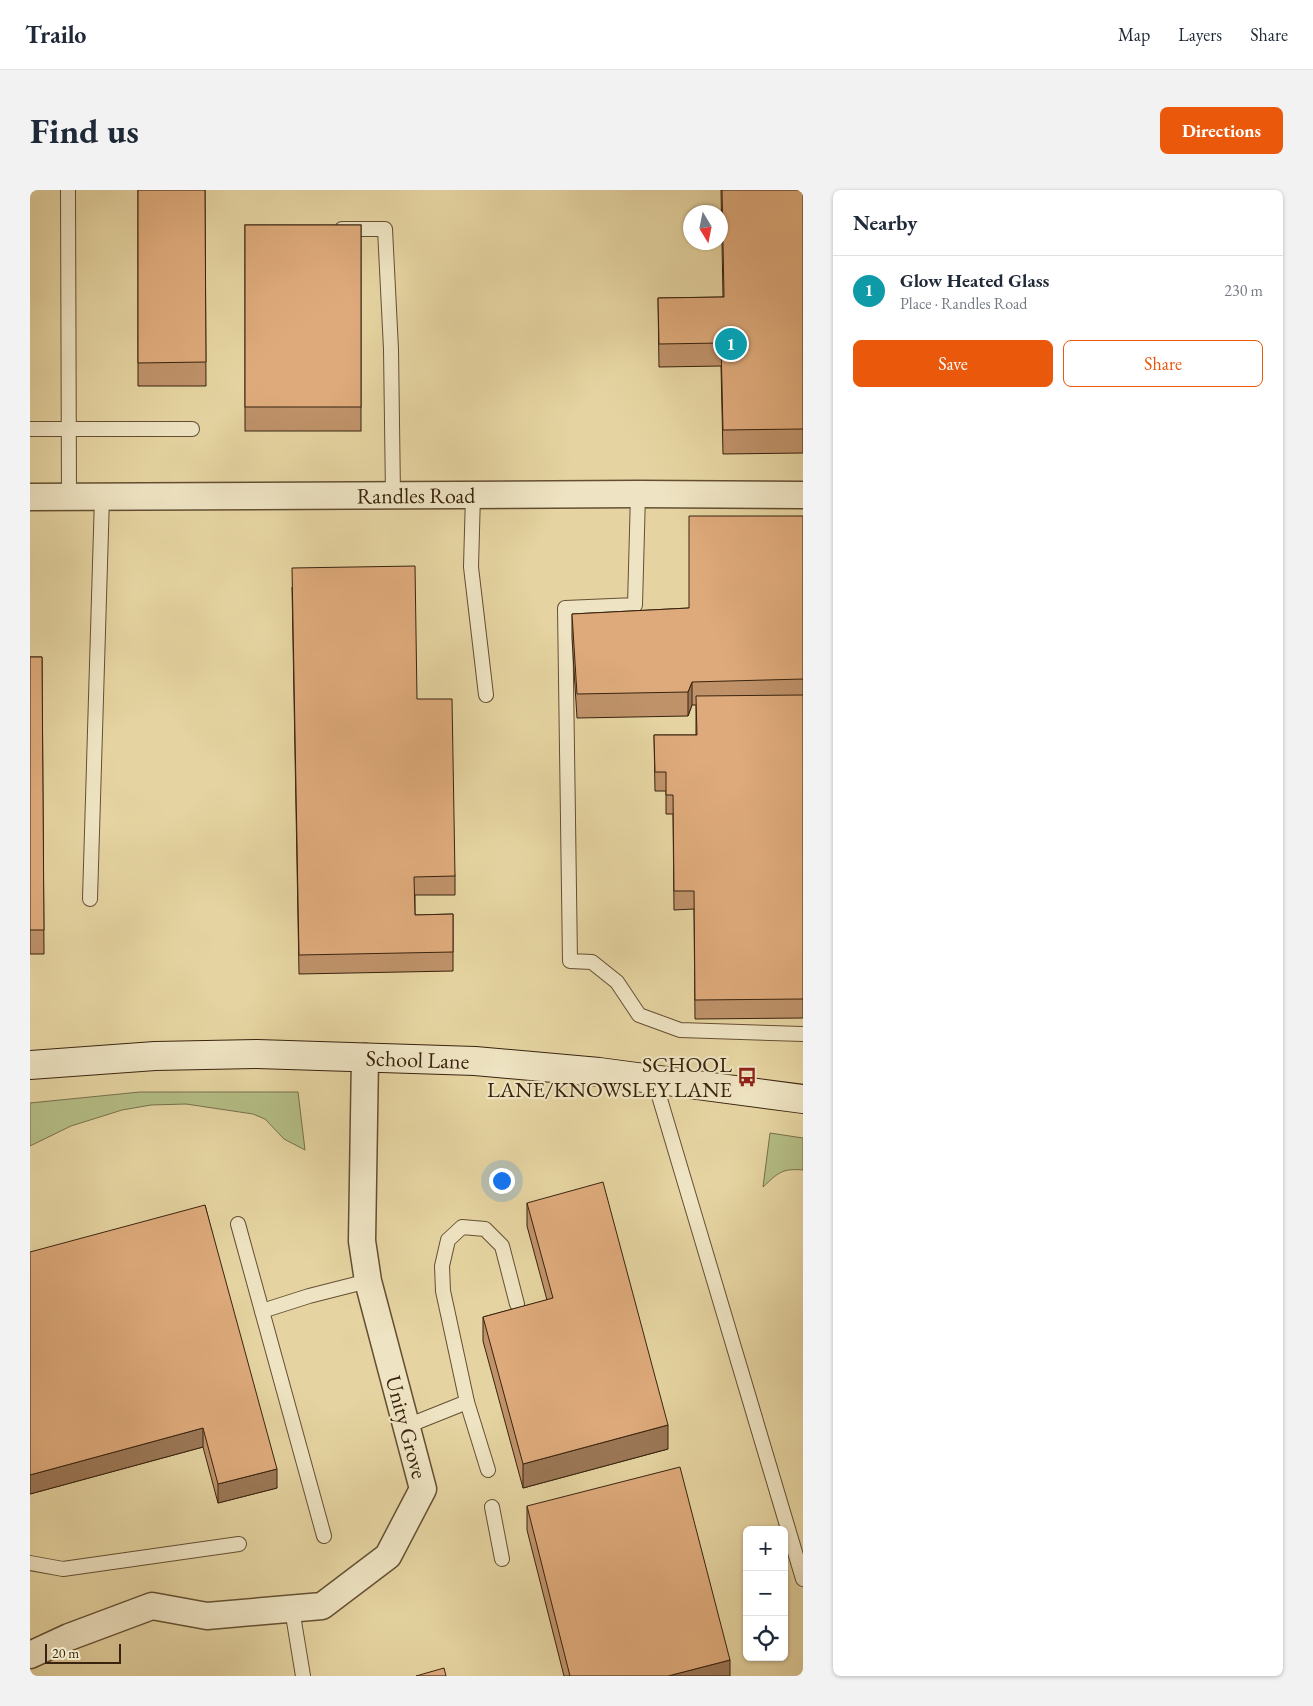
<!DOCTYPE html>
<html lang="en">
<head>
<meta charset="utf-8">
<style>
	body { margin:0; font-family:"EB Garamond",serif; background:#f2f2f3; color:#1f2937 }
	.controls { position:absolute; right:15px; bottom:15px; display:grid; overflow:hidden; border-radius:8px; box-shadow:0 1px 4px #0004 }
	.controls button { width:45px; height:45px; display:grid; place-items:center; padding:0; border:0; border-bottom:1px solid #e0e1e3; background:#fff; color:#1f2937; font:25px sans-serif }
	.compass { position:absolute; left:653px; top:15px; width:45px; height:45px; border-radius:50%; background:#fff; box-shadow:0 1px 4px #0004; rotate:170deg }
	.scale { position:absolute; left:15px; bottom:12px; width:76px; box-sizing:border-box; padding-left:5px; border:2px solid #39230e; border-top:0; font-size:14px; line-height:18px; white-space:nowrap; color:#39230e; -webkit-text-stroke:4px #eee3c2; paint-order:stroke }
	.you { position:absolute; left:471px; top:990px; width:18px; height:18px; margin:-12px; border:4px solid #fff; border-radius:50%; background:#1a73e8; box-shadow:0 0 0 8px #1a73e833 }
	.badge { display:grid; place-items:center; width:32px; height:32px; border-radius:50%; background:#ea580c; color:#fff; font-size:16px; font-weight:700 }
	.pin { position:absolute; translate:-50% -50%; border:2px solid #fff; box-shadow:0 1px 5px #0006 }
	.list { margin:0; padding:0; list-style:none }
	h2 { display:flex; justify-content:space-between; align-items:center; height:65px; margin:0; padding:0 20px; font-size:21px }
	h2 small { font-size:16px; font-weight:400; color:#747a83 }
	.list li { display:grid; grid-template-columns:32px 1fr auto; gap:15px; align-items:center; box-sizing:border-box; height:70px; padding:0 20px; border-top:1px solid #e0e1e3 }
	.list b { display:block; font-size:19px; white-space:nowrap }
	.list p { margin:0; font-size:16px; white-space:nowrap; color:#747a83 }
	.list em { font-size:16px; font-style:normal; color:#747a83 }
	.actions { display:flex; gap:10px; padding:15px 20px }
	.actions a { flex:1; padding:11px 0; border:1px solid #ea580c; border-radius:8px; text-align:center; font-size:18px; color:#ea580c }
	.actions .main { background:#ea580c; color:#fff }
	.icon { flex:none; width:28px; height:28px; fill:none; stroke:currentColor; stroke-width:2; stroke-linecap:round; stroke-linejoin:round }
	.map { position:relative; flex:none; width:773px; height:1486px; overflow:hidden; border-radius:8px }
	header { display:flex; align-items:center; gap:30px; box-sizing:border-box; height:70px; padding:0 25px; background:#fff; border-bottom:1px solid #e0e1e3 }
	header strong { font-size:24px }
	nav { display:flex; gap:28px; margin-inline-start:auto; font-size:18px }
	.intro { display:flex; align-items:center; justify-content:space-between; box-sizing:border-box; height:120px; padding:0 30px }
	h1 { margin:0; font-size:35px }
	.button { padding:12px 22px; border-radius:8px; background:#ea580c; color:#fff; font-size:18px; font-weight:700 }
	main { display:flex; gap:30px; padding:0 30px }
	aside { flex:1; background:#fff; border-radius:8px; box-shadow:0 1px 4px #0004 }
	.map>svg:first-child { display:block }
	.green { fill:#b4bd85; stroke:#76704a }
	.lines { fill:none; stroke-linecap:round; stroke-linejoin:round }
	.service-casing { stroke:#644f33; stroke-width:16 }
	.minor-casing { stroke:#644f33; stroke-width:29 }
	.secondary-casing { stroke:#39230e; stroke-width:30 }
	.service { stroke:#eee3c2; stroke-width:14 }
	.minor { stroke:#eee3c2; stroke-width:26 }
	.secondary { stroke:#eee3c2; stroke-width:28 }
	.wall { fill:#bf926a; stroke:#39230e }
	.shaded-wall { fill:#9b7756; stroke:#39230e }
	.building { fill:#deaa7b; stroke:#39230e }
	.labels { text-anchor:middle; stroke-width:4.5; stroke-linejoin:round; paint-order:stroke }
	.street-label { font-size:22px; fill:#39230e; stroke:#eee3c2 }
	.poi-label { font-size:22px; fill:#39230e; stroke:#eee3c2; text-anchor:end }
</style>
</head>
<body>
<header>
<strong>Trailo</strong>
<nav><a>Map</a><a>Layers</a><a>Share</a></nav>
</header>
<div class="intro"><h1>Find us</h1><a class="button">Directions</a></div>
<main>
<div class="map">
<svg width="773" height="1486" viewBox="0 0 773 1486">
	<rect width="100%" height="100%" fill="#e5d4a1"/>
	<filter id="stains"><feTurbulence type="fractalNoise" baseFrequency=".004" numOctaves="4"/><feColorMatrix values="0 0 0 0 .2 0 0 0 0 .09 0 0 0 0 .02 0 0 0 .5 -.17"/></filter>
	<radialGradient id="worn" r=".72"><stop offset=".6" stop-color="#630" stop-opacity="0"/><stop offset="1" stop-color="#630" stop-opacity=".3"/></radialGradient>
	<g class="green">
		<polygon points="110,902 268,902 275,960 254,949 235,929 223,924 156,914 121,915 92,920 41,936 0,956 0,913"/>
		<path d="M740,943L773,948V980C752,978 748,983 733,997Z"/>
	</g>
	<g class="lines">
		<defs>
			<g id="service">
				<polyline points="38,0 39,307"/>
				<polyline points="312,39 355,39 361,159 363,305"/>
				<polyline points="0,239 162,239"/>
				<polyline points="608,304 605,415 535,418 540,771 562,772 587,792 609,825 650,840 773,844"/>
				<polyline points="443,305 441,377 456,505"/>
				<polyline points="60,709 72,307"/>
				<polyline points="624,889 773,1389"/>
				<polyline points="208,1034 294,1346"/>
				<polyline points="232,1121 279,1106 338,1091"/>
				<polyline points="437,1212 458,1280"/>
				<polyline points="377,1236 437,1212 413,1101 412,1076 418,1050 432,1037 455,1039 472,1056 487,1114"/>
				<polyline points="462,1317 472,1369"/>
				<polyline points="0,1373 33,1379 209,1354"/>
				<polyline points="262,1419 273,1486"/>
			</g>
			<g id="minor">
				<path id="s1" d="M0,307L608,304L773,305"/>
				<polyline points="0,1465 39,1447 122,1416 177,1426 292,1416 358,1366 393,1299 338,1091 332,1051 335,867"/>
			</g>
			<g id="secondary">
				<path id="s2" d="M0,875L125,866L227,864L445,871L569,882L773,909"/>
			</g>
		</defs>
		<use href="#service" class="service-casing"/>
		<use href="#minor" class="minor-casing"/>
		<use href="#secondary" class="secondary-casing"/>
		<use href="#service" class="service"/>
		<use href="#minor" class="minor"/>
		<use href="#secondary" class="secondary"/>
	</g>
	<g class="wall">
		<polygon points="108,0 175,0 176,196 108,196"/>
		<polygon points="691,0 773,0 773,263 693,264 691,176 629,177 628,108 693,107"/>
		<rect x="215" y="35" width="116" height="206"/>
		<polygon points="773,326 773,828 665,829 664,719 644,720 643,624 636,624 636,601 625,601 624,545 666,545 666,515 662,515 658,526 547,528 542,448 542,424 659,418"/>
		<polygon points="262,397 387,509 425,686 425,705 385,705 385,725 423,724 423,781 269,784"/>
		<polygon points="0,467 12,467 14,764 0,764"/>
		<polygon points="497,1013 638,1259 493,1298 453,1151 453,1127 517,1110 497,1036"/>
		<polygon points="175,1015 247,1298 188,1313 173,1257 0,1304"/>
		<polygon points="497,1316 700,1486 534,1486 497,1340"/>
	</g>
	<g class="shaded-wall">
		<polygon points="662,492 662,515 658,526 658,502"/>
		<polygon points="638,1235 638,1259 493,1298 493,1274"/>
		<polygon points="173,1238 173,1257 0,1304 0,1285"/>
		<polygon points="247,1279 247,1298 188,1313 188,1294"/>
		<polygon points="700,1470 700,1486 638,1486"/>
	</g>
	<g class="building">
		<polygon points="108,0 175,0 176,172 108,173"/>
		<polygon points="692,0 773,0 773,239 693,240 691,153 629,154 628,108 694,107"/>
		<rect x="215" y="35" width="116" height="182"/>
		<polygon points="659,326 773,326 773,489 662,492 658,502 547,504 542,424 659,418"/>
		<polygon points="385,376 387,509 422,509 425,686 384,687 385,725 423,724 423,762 269,765 262,378"/>
		<polygon points="0,467 12,467 14,740 0,740"/>
		<polygon points="773,505 773,809 665,810 664,701 644,701 643,605 636,605 636,582 625,582 624,545 667,545 666,506"/>
		<polygon points="573,992 638,1235 493,1274 453,1127 523,1108 497,1013"/>
		<polygon points="175,1015 247,1279 188,1294 173,1238 0,1285 0,1062"/>
		<polygon points="650,1277 700,1470 638,1486 540,1486 497,1316"/>
		<polygon points="414,1478 416,1486 386,1486"/>
	</g>
	<defs>
		<symbol id="bus-bare" viewBox="-9 -9 18 18"><path d="M-5-6H5V4H4V6H2V4H-2V6H-4V4H-5ZM-3.5-4V0h7V-4ZM-3.5 1.2v1.5H-2V1.2ZM2 1.2v1.5H3.5V1.2Z" fill="#8f2418" stroke="#eee3c2" stroke-width="2.5" paint-order="stroke"/></symbol>
	</defs>
	<g fill-rule="evenodd">
		<use href="#bus-bare" x="703" y="873" width="28" height="28"/>
	</g>
	<g class="labels">
		<g class="street-label">
			<text dy="8" stroke="none"><textPath href="#s1" startOffset="386">Randles Road</textPath></text>
			<text dy="8" stroke="none"><textPath href="#s2" startOffset="388">School Lane</textPath></text>
			<text transform="translate(377 1237) rotate(75)" y="8">Unity Grove</text>
		</g>
		<g class="poi-label">
			<text x="702" y="882">SCHOOL<tspan x="702" dy="25">LANE/KNOWSLEY LANE</tspan></text>
		</g>
	</g>
	<rect width="100%" height="100%" filter="url(#stains)"/>
	<rect width="100%" height="100%" fill="url(#worn)"/>
</svg>
<div class="controls">
<button>+</button>
<button>−</button>
<button><svg class="icon" aria-label="locate" viewBox="0 0 24 24"><circle cx="12" cy="12" r="6"/><path d="M12 2v4M12 18v4M2 12h4M18 12h4"/></svg></button>
</div>
<svg class="compass" viewBox="-18 -18 36 36"><path d="M0-13l5 13h-10z" fill="#e53935"/><path d="M0 13l5-13h-10z" fill="#747a83"/></svg>
<div class="scale">20 m</div>
<div class="you"></div>
<div class="pin badge" style="left:701px;top:154px;background:#0f9aa8">1</div>
</div>
<aside>
<h2>Nearby<small></small></h2>
<ul class="list">
<li><span class="badge" style="background:#0f9aa8">1</span><div><b>Glow Heated Glass</b><p>Place · Randles Road</p></div><em>230 m</em></li>
</ul>
<div class="actions"><a class="main">Save</a><a>Share</a></div>
</aside>
</main>
</body>
</html>
